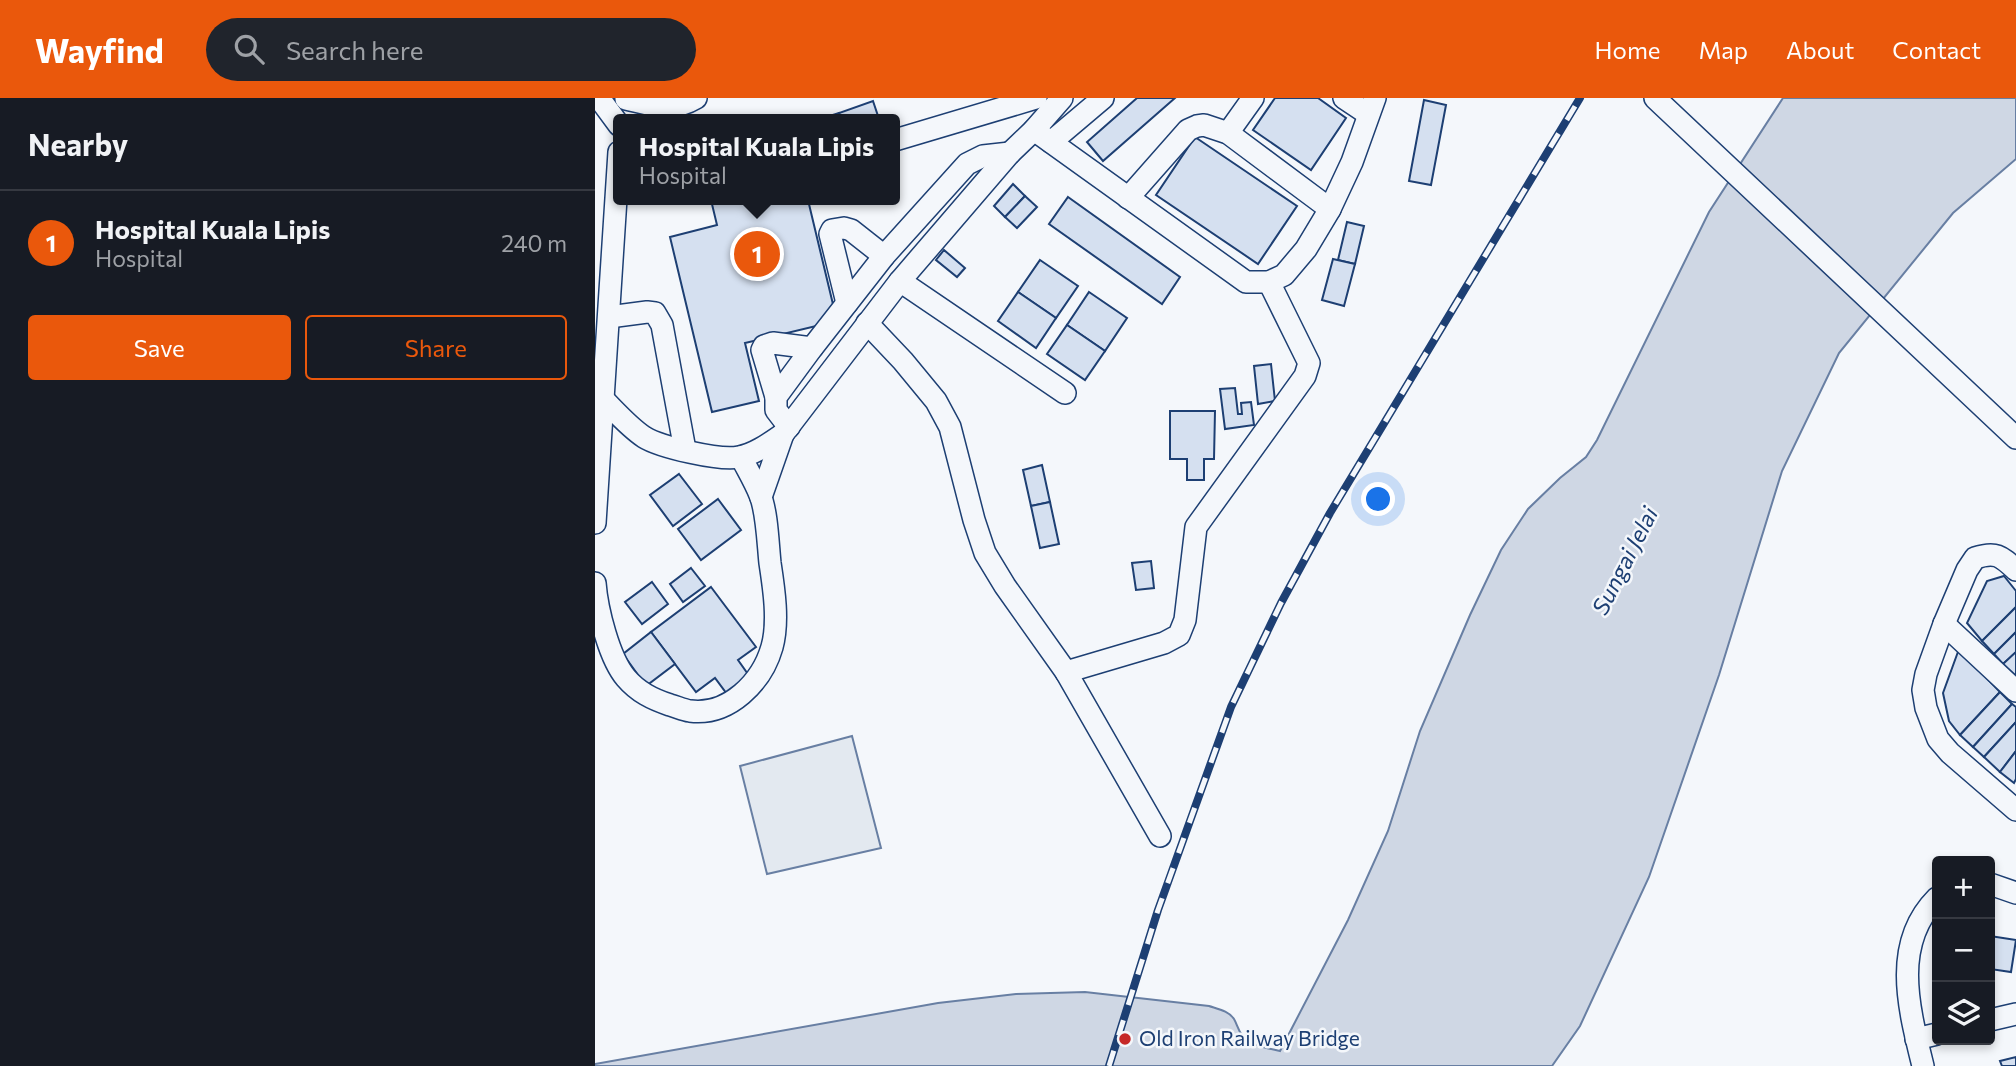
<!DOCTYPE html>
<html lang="en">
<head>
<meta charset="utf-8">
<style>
	body { margin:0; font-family:Commissioner,sans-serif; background:#20242c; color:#f1f3f6 }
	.controls { position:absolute; right:21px; bottom:21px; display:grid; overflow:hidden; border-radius:7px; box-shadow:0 4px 10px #0003 }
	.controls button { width:63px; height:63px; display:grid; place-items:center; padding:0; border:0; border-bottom:2px solid #363941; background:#171b24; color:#f1f3f6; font:35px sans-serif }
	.you { position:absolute; left:784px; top:402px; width:24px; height:24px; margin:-18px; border:5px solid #fff; border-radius:50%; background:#1a73e8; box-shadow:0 0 0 10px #1a73e833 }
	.badge { display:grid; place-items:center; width:46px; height:46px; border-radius:50%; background:#ea580c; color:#fff; font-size:23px; font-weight:700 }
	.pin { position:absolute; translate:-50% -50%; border:4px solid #fff; box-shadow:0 2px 7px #0006 }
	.popup { position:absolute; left:18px; top:16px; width:287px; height:91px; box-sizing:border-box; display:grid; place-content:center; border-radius:7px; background:#171b24; filter:drop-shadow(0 2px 5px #0005); font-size:23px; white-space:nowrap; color:#9ea1a6 }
	.popup b { font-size:26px; color:#f1f3f6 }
	.popup::after { content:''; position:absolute; left:50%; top:100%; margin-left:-14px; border:14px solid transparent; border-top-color:#171b24 }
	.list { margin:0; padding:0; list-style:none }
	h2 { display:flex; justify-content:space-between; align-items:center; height:91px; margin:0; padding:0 28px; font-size:30px }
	h2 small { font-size:23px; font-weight:400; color:#9ea1a6 }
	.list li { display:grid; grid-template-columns:46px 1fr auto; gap:21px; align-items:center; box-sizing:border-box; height:105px; padding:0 28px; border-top:2px solid #363941 }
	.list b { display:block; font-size:26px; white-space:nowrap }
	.list p { margin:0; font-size:23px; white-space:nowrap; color:#9ea1a6 }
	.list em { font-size:23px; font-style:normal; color:#9ea1a6 }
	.actions { display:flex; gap:14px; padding:21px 28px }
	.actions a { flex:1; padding:16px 0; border:2px solid #ea580c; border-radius:7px; text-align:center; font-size:24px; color:#ea580c }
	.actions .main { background:#ea580c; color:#fff }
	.icon { flex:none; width:38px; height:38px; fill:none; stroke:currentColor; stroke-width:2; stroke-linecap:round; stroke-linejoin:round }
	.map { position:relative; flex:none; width:1421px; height:968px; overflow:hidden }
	header { display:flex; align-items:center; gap:42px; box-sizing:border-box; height:98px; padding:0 35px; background:#ea580c; color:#fff }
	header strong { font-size:33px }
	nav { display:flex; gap:38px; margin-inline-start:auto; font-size:24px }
	.search { width:490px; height:63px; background:#20242c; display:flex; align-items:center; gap:18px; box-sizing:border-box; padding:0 24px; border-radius:38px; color:#9ea1a6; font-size:26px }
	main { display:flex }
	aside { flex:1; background:#171b24 }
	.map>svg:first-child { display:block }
	.green { fill:#e3e9f0; stroke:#687fa3; stroke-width:2 }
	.water { fill:#cfd7e4; stroke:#687fa3; stroke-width:2 }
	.building { fill:#d5e0f0; stroke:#1d3f73; stroke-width:2 }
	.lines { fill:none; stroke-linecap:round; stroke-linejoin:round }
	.minor-casing { stroke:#1d3f73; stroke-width:24 }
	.minor { stroke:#f4f7fb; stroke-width:21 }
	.rail-casing { stroke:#1d3f73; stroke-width:8 }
	.rail { stroke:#f4f7fb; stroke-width:5; stroke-dasharray:16; stroke-linecap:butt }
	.poi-dot { fill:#c62828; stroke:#f4f7fb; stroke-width:2.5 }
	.labels { text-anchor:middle; stroke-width:5; stroke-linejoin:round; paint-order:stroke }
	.poi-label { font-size:21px; fill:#1d3f73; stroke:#f4f7fb; text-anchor:start }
	.water-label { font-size:23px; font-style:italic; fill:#1d3f73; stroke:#f4f7fb }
</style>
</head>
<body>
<header>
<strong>Wayfind</strong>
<div class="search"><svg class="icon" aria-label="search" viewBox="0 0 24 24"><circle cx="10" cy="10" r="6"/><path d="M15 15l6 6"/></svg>Search here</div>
<nav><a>Home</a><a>Map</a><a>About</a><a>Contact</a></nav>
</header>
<main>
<aside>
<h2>Nearby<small></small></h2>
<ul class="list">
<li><span class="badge">1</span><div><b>Hospital Kuala Lipis</b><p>Hospital</p></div><em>240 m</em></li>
</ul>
<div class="actions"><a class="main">Save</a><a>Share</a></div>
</aside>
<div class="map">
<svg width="1421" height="968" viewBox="0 0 1421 968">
	<rect width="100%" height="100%" fill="#f4f7fb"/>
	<polygon class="green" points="257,638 286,750 172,776 145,668"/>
	<path class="water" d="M1188,0H1421V61L1358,115L1244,255L1187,373L1124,577L1054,779L985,928L957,968H0V966L343,905L421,896L490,894L614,908C623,911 634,913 639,921C642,926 643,932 647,937C656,948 672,950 685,953L753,822L793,733L825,633L875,517L906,452L933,411L965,380L991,359L1002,342L1114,114Z"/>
	<g class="building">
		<polygon points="542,0 580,0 508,63 492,44"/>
		<polygon points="680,0 723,0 751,20 716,72 658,32"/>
		<polygon points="829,2 851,7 836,87 814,83"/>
		<polygon points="278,3 284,21 246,21 244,15"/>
		<polygon points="244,15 246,21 225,21"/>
		<polygon points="600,39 702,108 663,166 561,97"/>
		<polygon points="418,86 430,98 410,119 399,108"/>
		<polygon points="430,98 442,109 422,130 410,119"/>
		<polygon points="473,99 585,179 567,206 454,126"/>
		<polygon points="116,102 213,102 242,223 150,245 164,303 117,314 75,139 122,127"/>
		<polygon points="752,124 769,128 760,166 743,162"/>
		<polygon points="349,152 370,170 362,179 341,162"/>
		<polygon points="738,161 760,166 749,208 727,202"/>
		<polygon points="445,162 483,188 461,220 423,194"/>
		<polygon points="423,194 461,220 441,250 403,223"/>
		<polygon points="494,194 532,220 510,253 472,227"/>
		<polygon points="472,227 510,253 490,282 452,256"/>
		<polygon points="676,266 680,303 663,306 659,268"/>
		<polygon points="640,290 643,316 647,316 646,305 656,304 659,327 630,331 625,291"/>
		<polygon points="575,313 620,313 619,361 609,361 609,382 592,382 592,361 575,361"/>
		<polygon points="447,367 455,404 436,408 428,372"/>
		<polygon points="84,376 107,406 78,428 55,397"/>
		<polygon points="123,401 146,432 106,462 83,431"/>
		<polygon points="455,404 464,446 445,450 436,408"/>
		<polygon points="556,463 559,490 541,492 537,465"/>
		<polygon points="96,470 110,488 88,504 75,486"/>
		<polygon points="1409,478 1421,493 1421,509 1387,543 1372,525 1392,483"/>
		<polygon points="57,484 73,506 47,526 30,504"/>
		<polygon points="116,489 161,549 143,562 155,579 132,596 120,580 101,594 56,534"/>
		<polygon points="1421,509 1421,534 1399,556 1387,543"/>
		<polygon points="56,534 80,566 51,588 28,556"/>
		<polygon points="1421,534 1421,554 1408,566 1399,556"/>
		<polygon points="1364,551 1405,594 1365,637 1354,623 1348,595"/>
		<polygon points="1421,554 1421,578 1420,578 1408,566"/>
		<polygon points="1405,594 1417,606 1378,649 1365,637"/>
		<polygon points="1417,606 1421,609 1421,624 1389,659 1378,649"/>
		<polygon points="1421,624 1421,653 1405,674 1389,659"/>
		<polygon points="1421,653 1421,681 1419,685 1405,674"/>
		<polygon points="1395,838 1421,842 1416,874 1395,871"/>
		<polygon points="1421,959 1421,968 1407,968 1405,963"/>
	</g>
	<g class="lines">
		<defs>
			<g id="minor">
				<polyline points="4,0 24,27"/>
				<polyline points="749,0 773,16"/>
				<polyline points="1060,0 1421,340"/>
				<path d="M31,1C57,7 76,15 101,0"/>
				<polyline points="439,32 651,184 674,184 689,177 711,151 735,111 757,64 780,0"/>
				<polyline points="633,35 658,0"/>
				<polyline points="300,42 441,0"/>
				<polyline points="456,44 508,0"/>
				<polyline points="533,100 593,32 602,28 609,27 633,35 735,111"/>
				<polyline points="305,183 470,295"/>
				<polyline points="252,205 235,136 237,132 249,130 256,132 289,158"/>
				<polyline points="14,219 52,214 60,215 67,227 90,352"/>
				<polyline points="272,225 308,263 341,303 355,329 379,422 390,455 410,488 471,574 565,738"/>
				<polyline points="181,299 167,252 169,248 178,245 217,250"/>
				<path d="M8,301C21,314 34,329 49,339C65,349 125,363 144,359C160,356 175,345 188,336L305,183L415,55L439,32L467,0"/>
				<polyline points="194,329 181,312 181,299 217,250 289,158 372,66 388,58 415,55"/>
				<polyline points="166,399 188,336"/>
				<polyline points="0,425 24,54"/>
				<path d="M1421,472C1406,458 1401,453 1380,460L1372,472L1349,526L1331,576L1328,592L1331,610L1343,641L1355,655L1421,712"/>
				<path d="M0,485C2,511 14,560 31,580C43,594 57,601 75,607C82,609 89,612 95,613C134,618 167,584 177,549C184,524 179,491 175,465C173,446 172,413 165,397C160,384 152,371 146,359"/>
				<polyline points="1349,526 1421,593"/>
				<polyline points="471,574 569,545 584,537 590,522 601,429 710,278 714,265 674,184"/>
				<polyline points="1395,786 1421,795"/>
				<polyline points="1395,922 1421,916"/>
				<polyline points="1321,941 1342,936"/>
				<path d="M1328,968C1314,911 1296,846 1342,800"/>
			</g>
		</defs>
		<use href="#minor" class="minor-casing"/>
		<use href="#minor" class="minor"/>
		<defs>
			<polyline id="rail" points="514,968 563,812 636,609 686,505 735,415 985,0"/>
		</defs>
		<use href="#rail" class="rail-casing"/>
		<use href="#rail" class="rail"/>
	</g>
	<circle class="poi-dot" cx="530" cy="941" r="7"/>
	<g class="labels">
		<g class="poi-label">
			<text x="544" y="948">Old Iron Railway Bridge</text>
		</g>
		<g class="water-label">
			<text transform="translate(1030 463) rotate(-63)" y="8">Sungai Jelai</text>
		</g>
	</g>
</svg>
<div class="controls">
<button>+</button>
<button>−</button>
<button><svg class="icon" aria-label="layers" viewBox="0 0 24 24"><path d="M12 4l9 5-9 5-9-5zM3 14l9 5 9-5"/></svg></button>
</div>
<div class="you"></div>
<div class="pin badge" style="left:162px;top:156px">1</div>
<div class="popup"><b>Hospital Kuala Lipis</b>Hospital</div>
</div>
</main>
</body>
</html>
